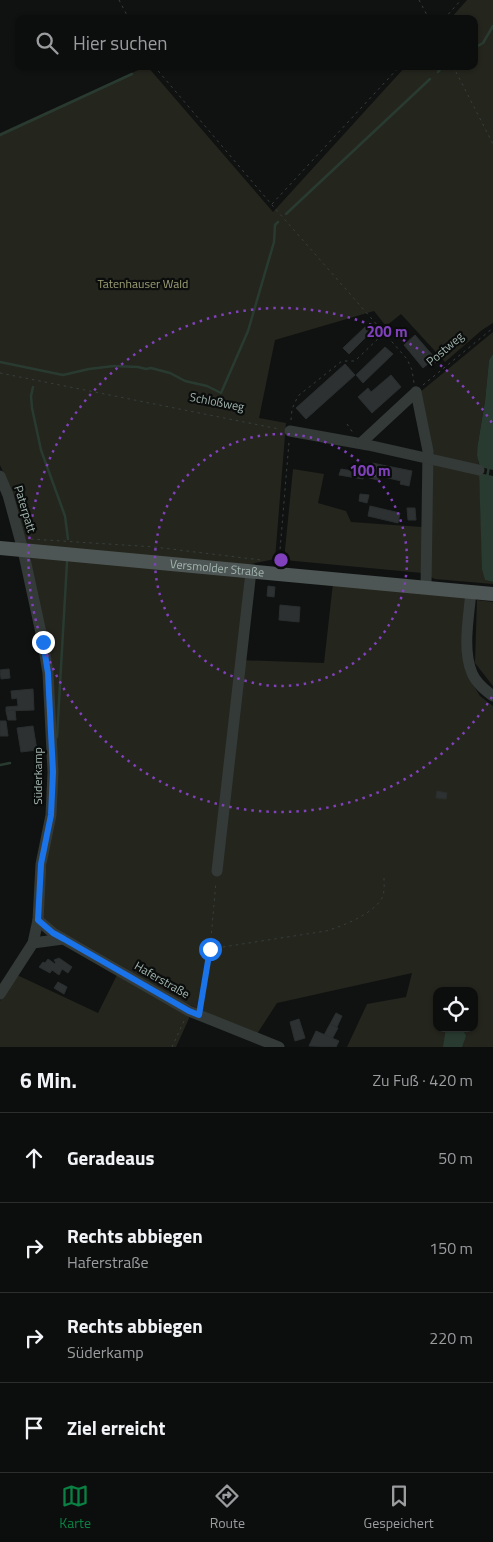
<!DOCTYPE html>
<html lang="de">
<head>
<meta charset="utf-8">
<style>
	body { margin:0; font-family:"Titillium Web",sans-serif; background:#1a1c1c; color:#f1f3f6 }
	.controls { position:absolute; right:15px; bottom:15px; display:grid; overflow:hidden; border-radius:10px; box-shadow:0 1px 4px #0004 }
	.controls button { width:45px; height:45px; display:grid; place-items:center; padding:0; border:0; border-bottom:1px solid #2c2e2e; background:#0c0e0e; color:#f1f3f6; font:25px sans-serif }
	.stop { position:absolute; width:15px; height:15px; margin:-11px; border:4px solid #1a73e8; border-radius:50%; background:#fff }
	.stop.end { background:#1a73e8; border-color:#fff; box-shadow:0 1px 5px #0008 }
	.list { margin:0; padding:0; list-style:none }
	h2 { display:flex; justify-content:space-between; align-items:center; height:65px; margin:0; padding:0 20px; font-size:21px }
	h2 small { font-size:16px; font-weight:400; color:#9a9c9e }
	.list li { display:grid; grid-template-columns:32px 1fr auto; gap:15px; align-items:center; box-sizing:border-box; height:90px; padding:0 20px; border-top:1px solid #2c2e2e }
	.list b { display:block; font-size:19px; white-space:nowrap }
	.list p { margin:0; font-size:16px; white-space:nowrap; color:#9a9c9e }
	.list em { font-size:16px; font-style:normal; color:#9a9c9e }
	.icon { flex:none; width:28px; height:28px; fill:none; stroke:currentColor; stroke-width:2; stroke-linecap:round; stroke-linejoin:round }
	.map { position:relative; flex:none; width:493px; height:1047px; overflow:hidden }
	.search { position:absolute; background:#0c0e0e; box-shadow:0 1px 4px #0004; left:15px; right:15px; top:15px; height:55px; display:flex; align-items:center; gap:12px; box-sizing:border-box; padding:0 18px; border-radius:10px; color:#9a9c9e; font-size:19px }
	.sheet { height:425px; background:#0c0e0e }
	nav { display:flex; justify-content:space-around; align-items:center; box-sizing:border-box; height:70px; border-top:1px solid #2c2e2e; background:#0c0e0e; font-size:14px; color:#9a9c9e }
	nav a { display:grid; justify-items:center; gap:2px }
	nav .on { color:#0b8043 }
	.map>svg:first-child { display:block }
	.green { fill:#24251d; fill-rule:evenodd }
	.water { fill:#293b31 }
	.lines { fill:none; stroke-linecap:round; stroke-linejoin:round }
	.stream { stroke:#293b31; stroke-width:2.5 }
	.building { fill:#2d3131; stroke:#2a2e2e }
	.path { stroke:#373e3c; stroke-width:1; stroke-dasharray:2.5 4; stroke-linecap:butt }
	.minor { stroke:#333a38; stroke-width:11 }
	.major { stroke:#4d5654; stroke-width:14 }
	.route { stroke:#1a73e8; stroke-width:6 }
	.ring { fill:none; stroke:#8140bc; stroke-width:2.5; stroke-dasharray:2.5 5 }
	.labels { text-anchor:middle; stroke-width:4.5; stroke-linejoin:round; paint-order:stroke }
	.park-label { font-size:12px; fill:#9ea076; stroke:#0b0d0d }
	.street-label { font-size:12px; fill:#a1b4ad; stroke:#0b0d0d }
	.centre { fill:#8140bc; stroke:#0b0d0d; stroke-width:2.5 }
	.ring-label { font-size:15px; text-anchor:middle; font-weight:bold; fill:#8140bc; stroke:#0b0d0d; stroke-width:4.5; stroke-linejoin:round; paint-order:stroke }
</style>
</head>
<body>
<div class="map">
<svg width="493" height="1047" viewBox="0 0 493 1047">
	<rect width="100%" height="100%" fill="#101212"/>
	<g class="green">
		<path d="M467,0H493V323L482,330L445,362L401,314L386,326L374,311L275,340L259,418L286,423L275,559L246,565L237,660L324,663L333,583L460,596L468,599L469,678L480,696L493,706V1047H347L367,1004L406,997L412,973L277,1003L255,1037L184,1002L78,941L61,934L42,916L56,761L29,561L33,556L30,546L25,542L12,492L0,465V133L147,66L273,212L406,66H474V19H450ZM437,991H474V1028H437Z"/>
		<polygon points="493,332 493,354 489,360 485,401 478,443 482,550 485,580 493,582 493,584 435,579 431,577 419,393"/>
		<polygon points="293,469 324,474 318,503 346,511 351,522 422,527 422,573 284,560"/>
		<polygon points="477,600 493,602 493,686 475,663"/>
		<polygon points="17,975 98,1013 117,975 191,1014 176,1047 0,1047 0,1001"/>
	</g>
	<g class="water">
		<polygon points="493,354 493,470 480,467 477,455 478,443 485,401 489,360"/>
		<polygon points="479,473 493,476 493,582 485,580 482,569"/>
		<polygon points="446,1028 462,1028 466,1036 462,1047 443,1047"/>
	</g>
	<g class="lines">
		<g class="stream">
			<polyline points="474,48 483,43 493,26"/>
			<polyline points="438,72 443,66"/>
			<polyline points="0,135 132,74"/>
			<polyline points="286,214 430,79"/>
			<polyline points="0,362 63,375 89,369 114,366 138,367 146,369 151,368 170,373 185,381 207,386 221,393 248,331 274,242 275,225 278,222"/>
			<polyline points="33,387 31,396 32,408 41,450 65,516 68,539"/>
			<polyline points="487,478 489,466"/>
			<polyline points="57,737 67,562"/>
			<polyline points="0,765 10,763"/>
		</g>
	</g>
	<g class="building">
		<polygon points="366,326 371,332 349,354 343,348"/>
		<polygon points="415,335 435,358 423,368 404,345"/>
		<polygon points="385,347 393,354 363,383 356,375"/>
		<polygon points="345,364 355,375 306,419 296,408"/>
		<polygon points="391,375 401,387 372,413 358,397 368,388 371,392"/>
		<polygon points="372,463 412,471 409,486 400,484 401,481 384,477 379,476 378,480 369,478"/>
		<polygon points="353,466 365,468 363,479 339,475 341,469 353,471"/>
		<polygon points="360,494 369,495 367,503 359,501"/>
		<polygon points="370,506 400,513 398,523 368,516"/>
		<polygon points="407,508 415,508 416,520 408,520"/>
		<polygon points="268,586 275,587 274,597 267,596"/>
		<polygon points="280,605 300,607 299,622 279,620"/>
		<polygon points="9,669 10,678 1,679 0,670"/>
		<polygon points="33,689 34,710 6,711 6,707 18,706 17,698 12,699 11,691"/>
		<polygon points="15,710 16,720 8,720 6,711"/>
		<polygon points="0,721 6,721 8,736 0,736"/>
		<polygon points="33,726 37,750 21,752 17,728"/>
		<polygon points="437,791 447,793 446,799 436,798"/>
		<polygon points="59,958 72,967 68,973 62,969 59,975 52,970 50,973 39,967 43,962 45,963 48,959 55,964 56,963 54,960"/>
		<polygon points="58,982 67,987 64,994 54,988"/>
		<polygon points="336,1013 342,1016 337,1027 330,1024"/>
		<polygon points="299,1019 305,1038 295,1041 290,1022"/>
		<polygon points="330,1024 338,1028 332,1039 324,1035"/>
		<polygon points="316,1031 339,1041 336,1047 309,1046"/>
	</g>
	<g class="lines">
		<g class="path">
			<polyline points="119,0 129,19"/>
			<polyline points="419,0 429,19"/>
			<polyline points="444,19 461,0"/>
			<polyline points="154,66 272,205 407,359 412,370 414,383"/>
			<polyline points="453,66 493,144"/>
			<polyline points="272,204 400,66"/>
			<polyline points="0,373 279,429"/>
			<polyline points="423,385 493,328"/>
			<polyline points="291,420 292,409 298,396 342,361 355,361 384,333"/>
			<polyline points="347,424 353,433"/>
			<polyline points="31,539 154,547 261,560"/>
			<polyline points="279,562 289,442"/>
			<path d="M210,949L326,931C343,926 373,914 382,898C385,891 384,885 384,878"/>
			<polyline points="201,1004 210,949 216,882"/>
			<polyline points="172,1047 184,1021"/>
		</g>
		<g class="minor">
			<polyline points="416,392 428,451 426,587"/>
			<polyline points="290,431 368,445 479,470"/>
			<polyline points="361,443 416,392"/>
			<polyline points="0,476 8,495 23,550 43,642 48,673 53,772 51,815 41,864 38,920 33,943 0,994"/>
			<path d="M471,591C469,617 462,649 472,673C476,683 485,690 493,696"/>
			<polyline points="217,871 251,571"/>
			<polyline points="38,920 53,933 189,1011 279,1047"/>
			<polyline points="33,943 63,939"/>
		</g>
		<path class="major" id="s1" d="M0,548L493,594"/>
	</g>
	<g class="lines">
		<polyline class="route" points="43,642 48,673 53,772 51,815 41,864 38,920 53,933 64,939 189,1011 199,1015 210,949"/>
	</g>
	<g class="ring">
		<circle cx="281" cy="560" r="126"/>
		<path d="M492 697A252 252 0 1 1 492 423"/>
	</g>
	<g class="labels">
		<g class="park-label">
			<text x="143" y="288">Tatenhauser Wald</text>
		</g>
		<g class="street-label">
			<text transform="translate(445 349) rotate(-41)" y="4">Postweg</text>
			<text transform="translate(217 402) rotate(11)" y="4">Schloßweg</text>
			<text transform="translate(25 509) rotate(73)" y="4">Paterpatt</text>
			<text dy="4" stroke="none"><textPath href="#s1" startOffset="218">Versmolder Straße</textPath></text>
			<text transform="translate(38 776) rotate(-90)" y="4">Süderkamp</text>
			<text transform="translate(162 980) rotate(30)" y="4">Haferstraße</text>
		</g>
	</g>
	<circle cx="281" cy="560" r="8" class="centre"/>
	<g class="ring-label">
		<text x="387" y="337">200 m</text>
		<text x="370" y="476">100 m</text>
	</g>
</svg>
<div class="controls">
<button><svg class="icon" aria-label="locate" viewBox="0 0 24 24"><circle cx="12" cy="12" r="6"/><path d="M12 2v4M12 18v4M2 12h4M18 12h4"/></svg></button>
</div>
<div class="stop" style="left:210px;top:949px"></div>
<div class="stop end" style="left:43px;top:642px"></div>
<div class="search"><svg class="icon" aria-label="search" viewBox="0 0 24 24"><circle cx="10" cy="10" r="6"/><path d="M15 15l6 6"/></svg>Hier suchen</div>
</div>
<section class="sheet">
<h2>6 Min.<small>Zu Fuß · 420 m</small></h2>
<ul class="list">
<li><svg class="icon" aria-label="ahead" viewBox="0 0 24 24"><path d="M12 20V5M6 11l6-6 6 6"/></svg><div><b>Geradeaus</b></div><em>50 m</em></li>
<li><svg class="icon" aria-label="right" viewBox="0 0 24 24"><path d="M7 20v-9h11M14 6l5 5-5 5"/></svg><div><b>Rechts abbiegen</b><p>Haferstraße</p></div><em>150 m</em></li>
<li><svg class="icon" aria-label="right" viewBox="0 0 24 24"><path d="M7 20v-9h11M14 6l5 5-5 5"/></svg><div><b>Rechts abbiegen</b><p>Süderkamp</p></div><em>220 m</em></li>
<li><svg class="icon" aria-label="arrive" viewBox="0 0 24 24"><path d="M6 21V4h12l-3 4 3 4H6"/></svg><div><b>Ziel erreicht</b></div></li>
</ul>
</section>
<nav>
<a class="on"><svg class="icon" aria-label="map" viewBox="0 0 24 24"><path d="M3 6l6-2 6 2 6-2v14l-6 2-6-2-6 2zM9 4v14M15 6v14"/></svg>Karte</a>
<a><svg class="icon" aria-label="directions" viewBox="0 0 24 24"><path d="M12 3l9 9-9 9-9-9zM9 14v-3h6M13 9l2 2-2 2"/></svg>Route</a>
<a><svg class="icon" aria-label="saved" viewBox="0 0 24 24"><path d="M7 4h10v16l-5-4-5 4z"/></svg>Gespeichert</a>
</nav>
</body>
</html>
